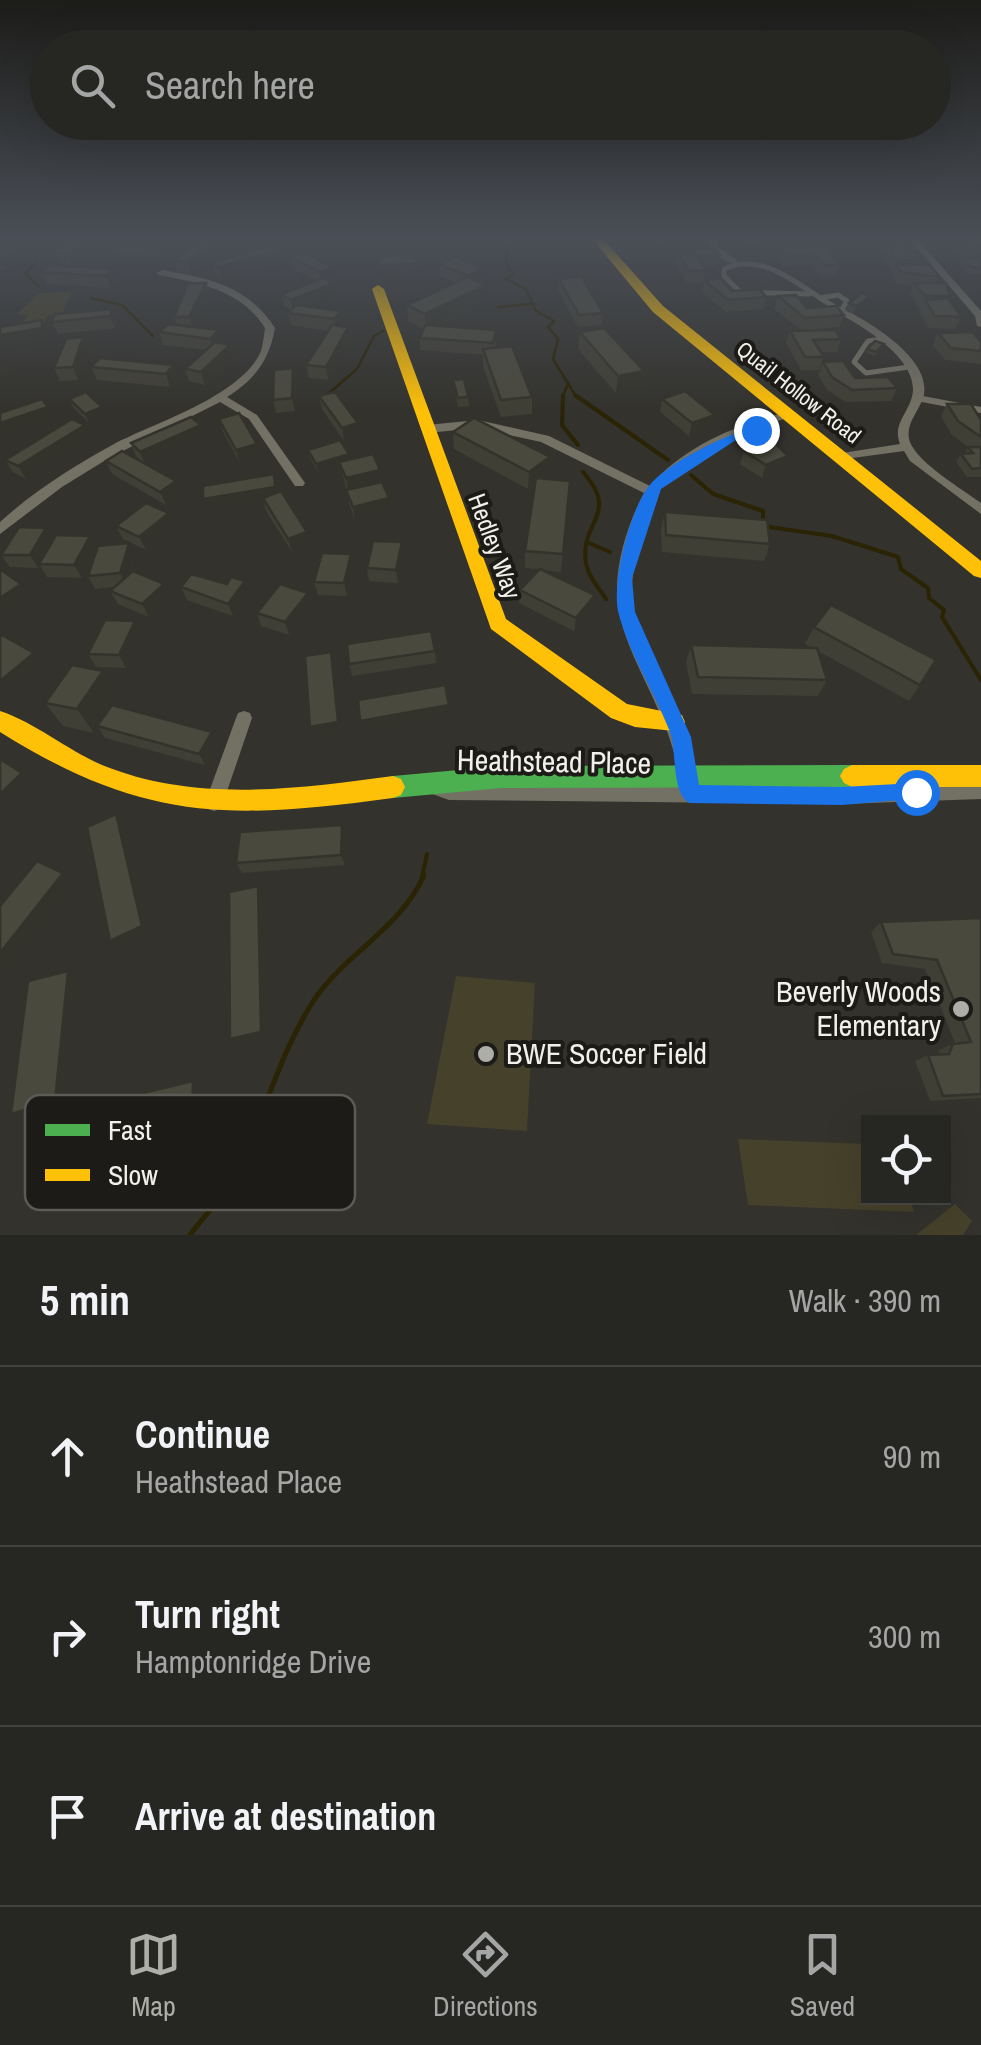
<!DOCTYPE html>
<html lang="en">
<head>
<meta charset="utf-8">
<style>
	body { margin:0; font-family:"Archivo Narrow",sans-serif; background:#32322f; color:#f1f3f6 }
	.controls { position:absolute; right:30px; bottom:30px; display:grid; overflow:hidden; border-radius:0px; box-shadow:0 10px 40px #0002 }
	.controls button { width:90px; height:90px; display:grid; place-items:center; padding:0; border:0; border-bottom:2px solid #424340; background:#262622; color:#f1f3f6; font:50px sans-serif }
	.stop { position:absolute; width:30px; height:30px; margin:-22px; border:8px solid #1a73e8; border-radius:50%; background:#fff }
	.stop.end { background:#1a73e8; border-color:#fff; box-shadow:0 2px 10px #0008 }
	.list { margin:0; padding:0; list-style:none }
	h2 { display:flex; justify-content:space-between; align-items:center; height:130px; margin:0; padding:0 40px; font-size:42px }
	h2 small { font-size:32px; font-weight:400; color:#a4a5a5 }
	.list li { display:grid; grid-template-columns:65px 1fr auto; gap:30px; align-items:center; box-sizing:border-box; height:180px; padding:0 40px; border-top:2px solid #424340 }
	.list b { display:block; font-size:38px; white-space:nowrap }
	.list p { margin:0; font-size:32px; white-space:nowrap; color:#a4a5a5 }
	.list em { font-size:32px; font-style:normal; color:#a4a5a5 }
	.icon { flex:none; width:55px; height:55px; fill:none; stroke:currentColor; stroke-width:2; stroke-linecap:round; stroke-linejoin:round }
	.map { position:relative; flex:none; width:981px; height:1235px; overflow:hidden }
	.search { position:absolute; background:#262622; box-shadow:0 10px 40px #0002; left:30px; right:30px; top:30px; height:110px; display:flex; align-items:center; gap:25px; box-sizing:border-box; padding:0 35px; border-radius:55px; color:#a4a5a5; font-size:38px }
	.sheet { height:670px; background:#262622 }
	nav { display:flex; justify-content:space-around; align-items:center; box-sizing:border-box; height:140px; border-top:2px solid #424340; background:#262622; font-size:28px; color:#a4a5a5 }
	nav a { display:grid; justify-items:center; gap:5px }
	nav .on { color:#aeaea8 }
	.map>svg:first-child { display:block }
	.green { fill:#46412a }
	.lines { fill:none; stroke-linecap:round; stroke-linejoin:round }
	.stream-far2 { stroke:#2a2304; stroke-width:2.5 }
	.stream-far1 { stroke:#2a2304; stroke-width:4 }
	.stream { stroke:#2a2304; stroke-width:5 }
	.lane-far1 { stroke:#737064; stroke-width:5 }
	.lane { stroke:#737064; stroke-width:6 }
	.street { fill:#737064; fill-rule:evenodd }
	.fast { fill:#4caf50; fill-rule:evenodd }
	.slow { fill:#ffc107; fill-rule:evenodd }
	.wall { fill:#403f35 }
	.shaded-wall { fill:#34332b }
	.building { fill:#4a493e; stroke:#34332b; stroke-width:2.5 }
	.route { fill:#1a73e8 }
	.poi-dot { fill:#aeaea8; stroke:#1c1b17; stroke-width:4 }
	.labels { text-anchor:middle; stroke-width:8; stroke-linejoin:round; paint-order:stroke }
	.far-street-label { font-size:22px; fill:#f1f0ea; stroke:#1c1b17 }
	.street-label { font-size:25px; fill:#f1f0ea; stroke:#1c1b17 }
	.near-street-label { font-size:30px; fill:#f1f0ea; stroke:#1c1b17 }
	.near-poi-label { font-size:30px; fill:#f1f0ea; stroke:#1c1b17; text-anchor:end }
	.key { fill:#1c1b17; stroke:#5c5b56; stroke-width:2.5 }
	.key-label { font-size:28px; fill:#f1f0ea }
</style>
</head>
<body>
<div class="map">
<svg width="981" height="1235" viewBox="0 0 981 1235">
	<rect width="100%" height="100%" fill="#33322d"/>
	<g class="green">
		<polygon points="72,292 62,314 48,315 43,323 22,324 27,316 17,314 39,293"/>
		<polygon points="456,976 535,983 527,1131 427,1124"/>
		<polygon points="738,1139 868,1144 868,1198 910,1198 914,1212 748,1205"/>
		<polygon points="955,1204 972,1221 963,1235 916,1235"/>
	</g>
	<g class="lines">
		<g class="stream-far2">
			<polyline points="507,240 506,262 513,274 505,279 526,289 536,311 554,321 548,327 558,339 553,359 577,398"/>
			<polyline points="37,260 26,274 38,286"/>
			<polyline points="91,298 122,305 153,336"/>
			<polyline points="498,307 531,304"/>
			<polyline points="327,395 357,369 374,336 383,331"/>
			<polyline points="562,398 568,384"/>
		</g>
		<g class="stream-far1">
			<polyline points="563,395 562,425 578,445"/>
			<polyline points="575,395 668,460"/>
			<path d="M583,472C621,515 579,521 586,563C588,576 599,588 606,599"/>
			<polyline points="691,475 713,494 763,511 763,523 769,527 832,536 898,557 901,569 928,588 929,598 944,610 942,617 981,680"/>
			<polyline points="589,543 610,552"/>
			<polyline points="422,877 427,854"/>
		</g>
		<path class="stream" d="M190,1235C205,1215 224,1196 236,1174C264,1117 279,1054 314,1000C346,953 401,928 424,875"/>
		<g class="lane-far1">
			<path d="M810,294L740,292L724,276V269C757,252 792,279 820,298"/>
			<polygon points="838,295 847,301 841,311 820,298"/>
			<polyline points="884,339 868,341 854,362 866,373 909,367"/>
		</g>
		<polyline class="lane" points="917,398 981,410"/>
		<g class="street">
			<path d="M708,240H716L718,247L737,260V264C725,264 711,252 708,240Z"/>
			<polygon points="910,240 918,240 981,311 981,327 977,326 975,316"/>
			<polygon points="960,240 981,240 981,243 964,243"/>
			<path d="M162,270C209,278 248,286 275,328C269,361 255,379 227,397L257,415L305,483L303,486H295L249,419L220,402L109,458L62,487L0,534V522C34,491 74,466 114,444C156,422 242,396 261,351C263,344 264,335 265,328C241,290 200,283 159,275L157,273Z"/>
			<path d="M838,309H844C871,323 935,361 923,398C918,413 904,425 910,442C918,463 962,489 981,503V514L910,461L904,451L838,460V454L842,453L900,444C893,425 905,417 911,400C925,363 864,327 838,313Z"/>
			<path d="M787,412L791,413V417C748,429 687,454 659,491C646,508 640,534 636,555C633,572 630,591 633,608C637,630 648,652 657,672C669,697 702,753 694,779L688,781L682,779L679,773C674,750 667,728 657,707C643,674 623,641 618,605C613,569 627,525 644,493L541,442L478,428L427,433L421,429L427,425L478,420L549,436L650,486C683,447 738,424 787,412Z"/>
			<polygon points="244,711 250,713 252,718 223,803 220,809 214,811 208,809 205,803 236,718 238,713"/>
			<polygon points="427,776 449,784 569,786 842,788 981,783 981,799 842,804 449,800 421,790 418,784 421,778"/>
		</g>
		<polygon class="fast" points="852,765 860,769 864,776 860,783 852,787 502,788 393,798 385,795 381,787 385,779 393,776 502,766"/>
		<g class="slow">
			<polygon points="593,240 604,240 663,306 981,561 981,578 974,576 653,312"/>
			<polygon points="378,285 384,289 506,619 627,704 682,715 685,722 682,729 674,731 635,727 611,718 491,629 372,289"/>
			<path d="M0,711C36,723 67,750 102,765C195,803 297,789 393,776L401,779L405,787L401,795L393,798C230,820 144,822 0,732Z"/>
			<polygon points="852,765 981,765 981,787 852,787 844,783 840,776 844,769"/>
		</g>
	</g>
	<g class="wall">
		<polygon points="71,240 95,240 97,245 73,266 59,264 54,253"/>
		<polygon points="165,240 168,251 161,257 118,253 114,241"/>
		<polygon points="656,240 704,240 703,245 669,249"/>
		<polygon points="743,240 787,240 785,248 742,244"/>
		<polygon points="883,240 905,240 912,248 911,250 925,261 923,265 939,277 936,283 950,296 949,299 961,317 955,329 929,328 919,312 921,308 919,308 909,294 913,286 896,283 892,276 893,272 884,261 887,253 881,246"/>
		<polygon points="953,240 976,240 981,245 981,275 968,275 960,266 963,259 950,245"/>
		<polygon points="0,244 26,245 16,255 12,255 15,261 6,270 0,270"/>
		<polygon points="824,246 840,264 836,276 820,277 811,265 784,267 779,260 782,248"/>
		<polygon points="693,249 720,255 717,267 704,268 706,270 703,282 687,283 676,264 678,253 692,252"/>
		<polygon points="281,250 283,262 221,279 215,273 212,262"/>
		<polygon points="216,254 191,274 178,272 174,261"/>
		<polygon points="289,257 334,278 329,280 335,295 307,306 341,311 343,323 340,326 350,339 328,380 309,378 306,365 329,331 291,325 288,313 291,310 284,306 281,294 316,280 291,268"/>
		<polygon points="439,264 483,268 484,279 478,282 486,285 486,301 436,326 496,342 495,348 532,397 532,414 501,417 483,366 483,355 420,350 420,338 423,329 408,321 407,305 455,283 440,276"/>
		<polygon points="114,269 118,281 111,288 47,284 41,272"/>
		<polygon points="559,279 603,313 602,325 578,327 558,291"/>
		<polygon points="704,280 731,291 766,297 763,309 726,312 702,292"/>
		<polygon points="206,283 210,294 194,327 219,330 221,343 234,358 205,385 189,381 185,369 206,350 163,345 159,332 177,325 174,317"/>
		<polygon points="778,296 807,308 844,315 840,327 801,330 774,309"/>
		<polygon points="870,296 866,304 853,314 846,311 849,303"/>
		<polygon points="112,309 116,321 115,328 58,334 52,322"/>
		<polygon points="790,331 841,339 837,352 821,352 824,357 819,370 801,370 786,343"/>
		<polygon points="580,332 644,371 641,387 616,393 578,349"/>
		<polygon points="938,333 981,342 981,364 945,360 933,345"/>
		<polygon points="83,337 89,350 78,380 60,381 54,368"/>
		<polygon points="884,344 875,356 866,353 867,349"/>
		<polygon points="100,358 178,377 170,387 97,380 91,367"/>
		<polygon points="823,362 855,378 897,388 891,401 846,402 827,390 818,375"/>
		<polygon points="293,368 296,381 295,411 276,413 273,400"/>
		<polygon points="453,380 468,397 469,406 458,407"/>
		<polygon points="319,396 358,423 360,436 344,441 322,409"/>
		<polygon points="69,399 102,407 106,416 89,423 73,407"/>
		<polygon points="662,399 715,415 712,427 689,436 660,412"/>
		<polygon points="947,404 981,420 981,477 967,477 956,462 961,454 965,454 968,447 951,434 941,416"/>
		<polygon points="219,419 261,457 240,463 223,432"/>
		<polygon points="201,425 205,438 146,464 176,481 181,494 166,505 112,474 106,461 144,463 136,456 131,443"/>
		<polygon points="453,432 548,474 543,478 570,481 561,572 542,570 595,595 593,608 574,631 519,603 520,590 539,569 525,568 525,551 536,484 528,489 454,449"/>
		<polygon points="91,438 26,479 13,472 5,460"/>
		<polygon points="746,445 783,469 762,478 740,464"/>
		<polygon points="308,450 350,460 382,483 391,511 355,520 349,503 347,490 340,466 318,472 310,458"/>
		<polygon points="278,492 307,532 310,545 292,552 266,511 264,503 208,512 203,499"/>
		<polygon points="665,512 770,544 764,561 662,552 661,529"/>
		<polygon points="169,513 175,526 146,550 123,539 116,526"/>
		<polygon points="90,536 97,549 82,578 47,577 40,565 38,568 10,567 1,555 53,540"/>
		<polygon points="351,554 354,567 347,596 318,595 314,582"/>
		<polygon points="403,555 398,583 369,581 367,568"/>
		<polygon points="135,556 131,573 164,584 170,597 149,617 118,604 110,591 115,587 95,589 88,576"/>
		<polygon points="245,581 250,594 233,616 187,600 181,587"/>
		<polygon points="308,593 312,606 289,635 261,626 257,613"/>
		<polygon points="814,627 920,685 909,701 818,651 827,680 818,696 692,694 686,662 691,645 812,648 805,644"/>
		<polygon points="142,634 126,668 96,667 88,654"/>
		<polygon points="435,651 436,663 352,676 349,664"/>
		<polygon points="119,695 112,706 218,744 205,765 105,738 98,727 94,733 63,726 45,703"/>
		<polygon points="346,835 345,865 242,873 236,863"/>
		<polygon points="981,918 981,1098 930,1101 915,1061 928,1055 938,1055 939,1050 955,1043 925,969 882,963 871,932 881,922"/>
	</g>
	<g class="shaded-wall">
		<polygon points="20,240 24,240 26,245 16,255 13,247"/>
		<polygon points="86,240 95,240 97,245 73,266 68,254"/>
		<polygon points="165,240 168,251 161,257 157,246"/>
		<polygon points="464,240 475,240 475,241 464,244"/>
		<polygon points="671,240 704,240 703,245 669,249"/>
		<polygon points="213,242 216,254 191,274 188,262"/>
		<polygon points="281,250 283,262 221,279 218,267"/>
		<polygon points="11,253 15,261 6,270 2,262"/>
		<polygon points="418,263 418,274 381,278 380,266"/>
		<polygon points="332,266 334,278 322,283 320,272"/>
		<polygon points="483,268 484,279 468,288 468,276"/>
		<polygon points="114,269 118,281 111,288 106,276"/>
		<polygon points="206,283 210,294 193,329 189,317"/>
		<polygon points="333,283 335,295 293,312 291,300"/>
		<polygon points="486,285 486,301 426,330 425,314"/>
		<polygon points="870,296 866,304 853,314 856,306"/>
		<polygon points="112,309 116,321 115,328 110,316"/>
		<polygon points="341,311 343,323 336,332 334,319"/>
		<polygon points="42,320 48,332 48,340 0,349 0,335"/>
		<polygon points="348,327 350,339 328,380 326,367"/>
		<polygon points="219,330 222,342 214,351 210,339"/>
		<polygon points="83,337 89,350 78,380 73,367"/>
		<polygon points="230,345 234,358 205,385 201,372"/>
		<polygon points="6,360 13,372 0,377 0,362"/>
		<polygon points="173,365 178,377 170,387 166,374"/>
		<polygon points="293,368 296,381 295,411 292,398"/>
		<polygon points="644,371 641,387 616,393 618,376"/>
		<polygon points="48,407 55,419 0,439 0,423"/>
		<polygon points="102,407 106,416 89,423 85,414"/>
		<polygon points="715,415 712,427 689,436 692,423"/>
		<polygon points="358,423 360,436 344,441 342,428"/>
		<polygon points="85,425 91,438 26,479 18,466"/>
		<polygon points="201,425 205,438 145,465 140,452"/>
		<polygon points="257,444 261,457 240,463 236,450"/>
		<polygon points="349,454 350,463 318,472 316,464"/>
		<polygon points="788,456 783,469 762,478 766,465"/>
		<polygon points="550,457 548,474 528,489 529,472"/>
		<polygon points="380,470 382,483 348,491 346,478"/>
		<polygon points="274,474 279,500 263,498 264,503 208,512 203,499"/>
		<polygon points="176,481 181,494 166,505 160,492"/>
		<polygon points="389,498 391,511 355,520 353,507"/>
		<polygon points="169,513 175,526 146,550 139,537"/>
		<polygon points="46,528 53,541 38,568 30,555"/>
		<polygon points="307,532 310,545 292,552 288,539"/>
		<polygon points="90,536 97,549 82,578 74,565"/>
		<polygon points="402,542 403,555 398,583 396,570"/>
		<polygon points="129,543 135,556 127,586 120,573"/>
		<polygon points="351,554 354,567 347,596 344,583"/>
		<polygon points="245,581 250,594 233,616 228,604"/>
		<polygon points="21,584 29,597 1,616 0,614 0,598"/>
		<polygon points="164,584 170,597 149,617 142,604"/>
		<polygon points="308,593 312,606 289,635 285,622"/>
		<polygon points="595,595 593,608 574,631 576,618"/>
		<polygon points="135,621 142,634 126,668 119,655"/>
		<polygon points="331,652 334,664 341,734 314,739 310,727"/>
		<polygon points="34,653 43,666 10,694 0,681"/>
		<polygon points="103,671 119,695 94,733 77,709"/>
		<polygon points="449,705 450,717 363,733 360,721"/>
		<polygon points="212,732 218,744 205,765 199,754"/>
		<polygon points="22,773 33,784 11,805 0,794"/>
		<polygon points="116,814 125,825 151,935 120,950 110,941"/>
		<polygon points="342,825 346,835 345,865 341,855"/>
		<polygon points="63,873 77,887 0,987 0,953"/>
		<polygon points="258,886 264,896 268,1039 237,1046 230,1039"/>
		<polygon points="68,971 79,979 68,1107 26,1119 11,1114"/>
		<polygon points="193,1081 202,1086 201,1131 80,1162 67,1158"/>
	</g>
	<g class="building">
		<polygon points="4,240 20,240 13,247 0,247 0,244"/>
		<polygon points="71,240 86,240 68,254 54,253"/>
		<polygon points="117,240 165,240 157,246 114,241"/>
		<polygon points="200,240 213,242 188,262 174,261"/>
		<polygon points="885,240 905,240 912,248 892,248"/>
		<polygon points="961,240 976,240 981,247 967,247"/>
		<polygon points="274,245 281,250 218,267 212,262"/>
		<polygon points="824,246 840,264 824,265 814,254 788,255 782,248"/>
		<polygon points="908,247 925,261 897,260 889,249"/>
		<polygon points="714,248 720,255 698,257 693,249"/>
		<polygon points="301,252 332,266 320,272 289,257"/>
		<polygon points="694,252 706,270 689,271 678,253"/>
		<polygon points="0,253 11,253 0,262"/>
		<polygon points="414,253 418,263 380,266 377,257"/>
		<polygon points="976,253 981,253 981,267 971,267 963,258 981,258"/>
		<polygon points="455,257 483,268 468,276 439,264"/>
		<polygon points="896,264 930,265 939,277 901,272"/>
		<polygon points="50,265 114,269 106,276 41,272"/>
		<polygon points="467,277 486,285 425,314 407,305"/>
		<polygon points="582,277 603,313 579,315 559,279"/>
		<polygon points="323,278 333,283 291,300 281,294"/>
		<polygon points="722,279 731,291 760,289 766,297 728,300 704,280"/>
		<polygon points="188,283 206,283 189,317 174,317"/>
		<polygon points="914,283 946,283 950,296 925,296"/>
		<polygon points="862,293 870,296 856,306 849,303"/>
		<polygon points="796,295 807,308 836,306 844,315 805,318 778,296"/>
		<polygon points="948,298 961,317 935,316 925,300"/>
		<polygon points="296,305 341,311 334,319 288,313"/>
		<polygon points="112,309 110,316 52,322 55,314"/>
		<polygon points="42,320 42,328 0,335 0,327"/>
		<polygon points="168,324 219,330 210,339 159,332"/>
		<polygon points="332,325 348,327 326,367 306,365"/>
		<polygon points="425,325 496,330 493,343 420,338"/>
		<polygon points="604,328 644,371 618,376 580,332"/>
		<polygon points="835,330 841,339 813,340 824,357 805,357 790,331"/>
		<polygon points="972,332 981,342 981,351 951,348 938,333"/>
		<polygon points="83,337 73,367 54,368 66,339"/>
		<polygon points="875,341 884,344 876,352 867,349"/>
		<polygon points="215,342 230,345 201,372 185,369"/>
		<polygon points="512,346 532,397 501,400 483,349"/>
		<polygon points="100,358 173,365 166,374 91,367"/>
		<polygon points="843,361 855,378 888,377 897,388 852,390 832,377 823,362"/>
		<polygon points="293,368 292,398 273,400 274,370"/>
		<polygon points="464,379 468,397 458,398 453,380"/>
		<polygon points="685,391 715,415 692,423 662,399"/>
		<polygon points="86,392 102,407 85,414 69,399"/>
		<polygon points="335,392 358,423 342,428 319,396"/>
		<polygon points="42,399 48,407 0,423 0,413"/>
		<polygon points="947,404 971,404 981,420 981,437 958,421"/>
		<polygon points="239,413 257,444 236,450 219,419"/>
		<polygon points="191,417 201,425 140,452 131,443"/>
		<polygon points="474,418 550,457 529,472 453,432"/>
		<polygon points="72,419 85,425 18,466 5,460"/>
		<polygon points="768,436 788,456 766,465 744,451 751,448 746,445"/>
		<polygon points="340,440 349,454 316,464 308,450"/>
		<polygon points="968,447 981,447 981,468 972,469 961,454 973,453"/>
		<polygon points="122,451 176,481 160,492 106,461"/>
		<polygon points="373,454 380,470 346,478 339,462"/>
		<polygon points="274,474 275,487 203,499 203,486"/>
		<polygon points="536,478 570,481 563,554 525,551"/>
		<polygon points="382,482 389,498 353,507 346,490"/>
		<polygon points="281,491 307,532 288,539 263,498"/>
		<polygon points="146,503 169,513 139,537 116,526"/>
		<polygon points="665,512 767,520 770,544 666,535"/>
		<polygon points="19,527 46,528 30,555 1,555"/>
		<polygon points="56,535 90,536 74,565 39,564"/>
		<polygon points="373,541 402,542 396,570 367,568"/>
		<polygon points="129,543 120,573 88,576 98,546"/>
		<polygon points="322,553 351,554 344,583 314,582"/>
		<polygon points="0,569 21,584 0,598"/>
		<polygon points="540,569 595,595 576,618 520,590"/>
		<polygon points="133,571 164,584 142,604 110,591"/>
		<polygon points="191,574 227,584 231,577 245,581 228,604 181,587"/>
		<polygon points="280,584 308,593 285,622 257,613"/>
		<polygon points="831,605 936,660 920,685 814,627"/>
		<polygon points="105,620 135,621 119,655 88,654"/>
		<polygon points="431,631 435,651 349,664 347,644"/>
		<polygon points="2,635 34,653 0,681 0,637"/>
		<polygon points="691,645 817,648 827,680 698,677"/>
		<polygon points="331,652 338,722 310,727 305,656"/>
		<polygon points="72,665 103,671 77,709 45,703"/>
		<polygon points="445,685 449,705 360,721 358,700"/>
		<polygon points="112,705 212,732 199,754 97,726"/>
		<polygon points="0,759 22,773 0,794"/>
		<polygon points="116,814 142,926 110,941 87,827"/>
		<polygon points="342,825 341,855 236,863 240,832"/>
		<polygon points="37,861 63,873 0,953 0,906"/>
		<polygon points="258,886 261,1032 230,1039 229,892"/>
		<polygon points="981,918 981,1094 943,1096 928,1055 949,1054 953,1044 971,1042 937,960 893,954 881,922"/>
		<polygon points="68,971 55,1101 11,1114 28,981"/>
		<polygon points="193,1081 192,1126 67,1158 72,1110"/>
	</g>
	<linearGradient id="sky" x2="0" y2="1"><stop stop-color="#1c1c19"/><stop offset="0.58" stop-color="#4a4f57"/><stop offset="1" stop-color="#4a4f57" stop-opacity="0"/></linearGradient>
	<rect width="981" height="412" fill="url(#sky)"/>
	<path class="route" d="M756,427L760,433L739,438L661,489L632,578L635,612L691,737L699,785L842,787L916,783L923,785V798L842,805L690,803C671,795 677,750 670,732C655,693 628,652 618,611C612,581 630,510 649,486C667,463 728,433 756,427Z"/>
	<g class="poi-dot">
		<circle cx="961" cy="1009" r="10"/>
		<circle cx="486" cy="1054" r="10"/>
	</g>
	<g class="labels">
		<g class="far-street-label">
			<text transform="translate(799 392) rotate(38)" y="8">Quail Hollow Road</text>
		</g>
		<g class="street-label">
			<text transform="translate(495 546) rotate(70)" y="9">Hedley Way</text>
		</g>
		<g class="near-street-label">
			<text transform="translate(554 762) rotate(1)" y="10">Heathstead Place</text>
		</g>
		<g class="near-poi-label">
			<text x="941" y="1002">Beverly Woods<tspan x="941" dy="34">Elementary</tspan></text>
			<text x="506" y="1064" text-anchor="start">BWE Soccer Field</text>
		</g>
	</g>
	<rect x="25" y="1095" width="330" height="115" rx="15" class="key"/>
	<rect x="45" y="1124" width="45" height="12" fill="#4caf50"/>
	<rect x="45" y="1169" width="45" height="12" fill="#ffc107"/>
	<g class="key-label">
		<text x="108" y="1140">Fast</text>
		<text x="108" y="1185">Slow</text>
	</g>
</svg>
<div class="controls">
<button><svg class="icon" aria-label="locate" viewBox="0 0 24 24"><circle cx="12" cy="12" r="6"/><path d="M12 2v4M12 18v4M2 12h4M18 12h4"/></svg></button>
</div>
<div class="stop" style="left:916px;top:792px"></div>
<div class="stop end" style="left:756px;top:430px"></div>
<div class="search"><svg class="icon" aria-label="search" viewBox="0 0 24 24"><circle cx="10" cy="10" r="6"/><path d="M15 15l6 6"/></svg>Search here</div>
</div>
<section class="sheet">
<h2>5 min<small>Walk · 390 m</small></h2>
<ul class="list">
<li><svg class="icon" aria-label="ahead" viewBox="0 0 24 24"><path d="M12 20V5M6 11l6-6 6 6"/></svg><div><b>Continue</b><p>Heathstead Place</p></div><em>90 m</em></li>
<li><svg class="icon" aria-label="right" viewBox="0 0 24 24"><path d="M7 20v-9h11M14 6l5 5-5 5"/></svg><div><b>Turn right</b><p>Hamptonridge Drive</p></div><em>300 m</em></li>
<li><svg class="icon" aria-label="arrive" viewBox="0 0 24 24"><path d="M6 21V4h12l-3 4 3 4H6"/></svg><div><b>Arrive at destination</b></div></li>
</ul>
</section>
<nav>
<a class="on"><svg class="icon" aria-label="map" viewBox="0 0 24 24"><path d="M3 6l6-2 6 2 6-2v14l-6 2-6-2-6 2zM9 4v14M15 6v14"/></svg>Map</a>
<a><svg class="icon" aria-label="directions" viewBox="0 0 24 24"><path d="M12 3l9 9-9 9-9-9zM9 14v-3h6M13 9l2 2-2 2"/></svg>Directions</a>
<a><svg class="icon" aria-label="saved" viewBox="0 0 24 24"><path d="M7 4h10v16l-5-4-5 4z"/></svg>Saved</a>
</nav>
</body>
</html>
